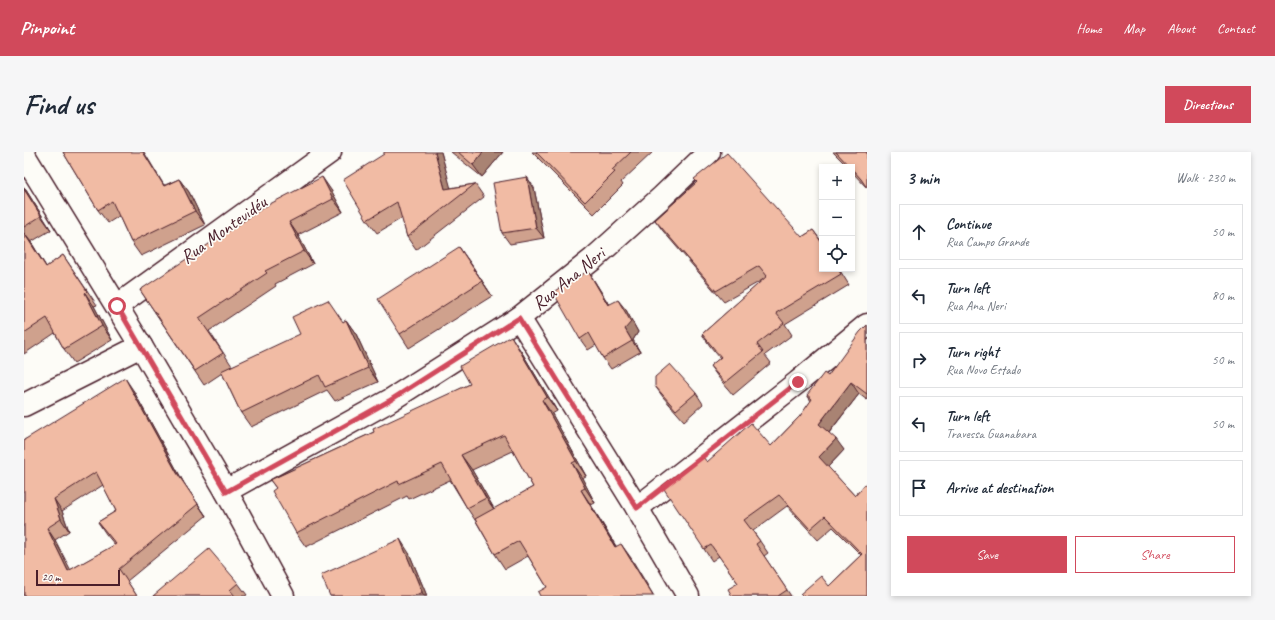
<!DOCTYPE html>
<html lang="en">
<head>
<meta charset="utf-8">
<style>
	body { margin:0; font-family:Caveat,sans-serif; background:#f6f6f7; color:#1f2937 }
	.controls { position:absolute; right:12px; top:12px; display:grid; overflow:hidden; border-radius:0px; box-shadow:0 2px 6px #0003 }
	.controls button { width:36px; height:36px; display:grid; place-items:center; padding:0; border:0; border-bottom:1px solid #e0e1e3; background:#fff; color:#1f2937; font:20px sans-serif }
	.scale { position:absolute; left:12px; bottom:10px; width:84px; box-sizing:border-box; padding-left:4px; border:2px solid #4a1f2b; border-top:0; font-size:11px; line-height:14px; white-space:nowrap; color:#4a1f2b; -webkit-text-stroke:3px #fdfcf7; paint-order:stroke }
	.stop { position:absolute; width:12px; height:12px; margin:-9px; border:3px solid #d1495b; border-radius:50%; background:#fff }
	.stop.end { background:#d1495b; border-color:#fff; box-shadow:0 1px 4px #0008 }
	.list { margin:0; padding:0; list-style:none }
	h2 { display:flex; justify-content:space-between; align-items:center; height:52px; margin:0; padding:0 16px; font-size:17px }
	h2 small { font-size:13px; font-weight:400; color:#747a83 }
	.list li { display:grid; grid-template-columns:26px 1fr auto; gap:12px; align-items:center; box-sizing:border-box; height:56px; margin:0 8px 8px; padding:0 8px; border:1px solid #e0e1e3; border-radius:0px }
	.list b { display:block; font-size:15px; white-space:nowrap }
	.list p { margin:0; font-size:13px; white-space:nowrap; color:#747a83 }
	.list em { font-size:13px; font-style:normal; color:#747a83 }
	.actions { display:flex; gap:8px; padding:12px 16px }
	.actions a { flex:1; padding:9px 0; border:1px solid #d1495b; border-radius:0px; text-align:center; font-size:14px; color:#d1495b }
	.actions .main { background:#d1495b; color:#fff }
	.icon { flex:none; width:22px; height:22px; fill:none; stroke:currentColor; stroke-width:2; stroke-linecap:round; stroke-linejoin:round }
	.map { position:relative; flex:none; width:843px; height:444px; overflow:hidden; border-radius:0px }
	header { display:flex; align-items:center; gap:24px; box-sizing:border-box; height:56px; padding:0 20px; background:#d1495b; color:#fff }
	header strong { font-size:19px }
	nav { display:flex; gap:22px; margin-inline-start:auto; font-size:14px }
	.intro { display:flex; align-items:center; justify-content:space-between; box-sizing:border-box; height:96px; padding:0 24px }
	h1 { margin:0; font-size:28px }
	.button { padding:10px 18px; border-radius:0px; background:#d1495b; color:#fff; font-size:14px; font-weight:700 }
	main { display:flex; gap:24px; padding:0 24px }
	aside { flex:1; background:#fff; border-radius:0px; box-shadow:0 2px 6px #0003 }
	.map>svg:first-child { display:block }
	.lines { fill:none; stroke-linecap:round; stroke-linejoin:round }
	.minor-casing { stroke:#4a1f2b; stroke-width:25 }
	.tertiary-casing { stroke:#4a1f2b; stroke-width:25 }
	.minor { stroke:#fdfcf7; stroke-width:22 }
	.tertiary { stroke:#fdfcf7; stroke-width:22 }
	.wall { fill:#cfa18d; stroke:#4a1f2b; fill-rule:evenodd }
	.shaded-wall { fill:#a98373; stroke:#4a1f2b }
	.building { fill:#f1bba4; stroke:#4a1f2b; fill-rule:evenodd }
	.route { stroke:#d1495b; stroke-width:5 }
	.labels { text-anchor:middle; stroke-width:3.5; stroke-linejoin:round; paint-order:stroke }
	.street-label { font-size:19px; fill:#4a1f2b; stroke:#fdfcf7 }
</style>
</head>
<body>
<header>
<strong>Pinpoint</strong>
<nav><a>Home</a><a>Map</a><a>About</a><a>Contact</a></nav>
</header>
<div class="intro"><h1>Find us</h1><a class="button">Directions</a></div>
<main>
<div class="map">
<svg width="843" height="444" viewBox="0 0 843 444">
	<rect width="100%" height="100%" fill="#fdfcf7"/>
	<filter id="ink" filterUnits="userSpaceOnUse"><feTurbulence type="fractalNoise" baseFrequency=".025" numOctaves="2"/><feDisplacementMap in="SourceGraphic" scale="8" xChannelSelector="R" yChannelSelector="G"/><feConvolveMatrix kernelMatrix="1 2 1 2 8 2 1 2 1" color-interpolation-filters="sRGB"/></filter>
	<g filter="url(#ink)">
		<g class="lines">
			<defs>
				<g id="minor">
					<polyline points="93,154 306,0"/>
					<polyline points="495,166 613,356 664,444"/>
					<polyline points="0,253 117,194"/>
					<polyline points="202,339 365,249 495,166 569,107 638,45 685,0"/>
					<polyline points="613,356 774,230 843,173"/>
				</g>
				<polyline id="tertiary" points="0,3 117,194 202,339 259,444"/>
			</defs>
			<use href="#minor" class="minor-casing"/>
			<use href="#tertiary" class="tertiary-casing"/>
			<use href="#minor" class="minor"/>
			<use href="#tertiary" class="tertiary"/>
		</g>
		<g class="wall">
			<polygon points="39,0 141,33 155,27 165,40 181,73 117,104 107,90 95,64 84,71 74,58"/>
			<polygon points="417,0 426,36 451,32 460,45 392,98 383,85 378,66 353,81 343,68"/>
			<polygon points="427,0 479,0 458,25"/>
			<polygon points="508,0 629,0 597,30 599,33 570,62"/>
			<polygon points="809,0 843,0 843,36 828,20 828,15 824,15"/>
			<polygon points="503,25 510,36 520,86 486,92 478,81"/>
			<polygon points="670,27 778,85 789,78 798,90 798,117 815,117 825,133 761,172 768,183 741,203 747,211 709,243 694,225 686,214 696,206 686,194 678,182 740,127 700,150 639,79 631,68 673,30"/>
			<polygon points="0,35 27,78 7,90 22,115 39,103 73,153 70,154 88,188 50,211 40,197 31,181 0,202"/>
			<polygon points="307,38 319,60 274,83 289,112 251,132 252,134 185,179 208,214 319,170 322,168 332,182 354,230 311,249 303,238 227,275 217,261 198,221 180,233 116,138"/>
			<polygon points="445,109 468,144 385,196 376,182"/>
			<polygon points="564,119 571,130 585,153 602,158 614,180 609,188 616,200 587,217 579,206 572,193 564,198 556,187"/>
			<polygon points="843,173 843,248 835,242 805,281 820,298 804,315 831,344 843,330 843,444 805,434 837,403 809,375 794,388 763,354 729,379 744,401 740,404 767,444 708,444 714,431 695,404 688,409 680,397 683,310 747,294 776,264 787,249 783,243 804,224"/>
			<path d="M497,199L533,259L528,262L562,324L558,326L571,351L567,353L592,394L607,406L523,435L504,404L481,417L471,402L453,371L443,356L426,328L385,347L383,344L282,395L272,381L252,336L246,328L350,280L446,232ZM489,299L509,335L470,357L448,318Z"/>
			<polygon points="631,234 672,241 679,252 660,269 639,245"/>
			<path d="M109,238L161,333L182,364L103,429L113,444H0V288ZM79,333L92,359L74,370L82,382L91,393L46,418L31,388L45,379L38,359Z"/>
			<polygon points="385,401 403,444 306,444"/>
			<polygon points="214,431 223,443 221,444 129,444"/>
		</g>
		<g class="shaded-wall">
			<polygon points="119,0 120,0 149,48 140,34"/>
			<polygon points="411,0 417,0 430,48 421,37"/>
			<polygon points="459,0 479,0 458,25 449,13"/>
			<polygon points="298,25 307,38 319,60 309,47"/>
			<polygon points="503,25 510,36 520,86 512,76"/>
			<polygon points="155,27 165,40 181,73 171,59"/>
			<polygon points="0,35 27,78 17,64 0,37"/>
			<polygon points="265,70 274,83 289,112 280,99"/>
			<polygon points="0,81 7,90 31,129 22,115"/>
			<polygon points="435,95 445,109 468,144 458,129"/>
			<polygon points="564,119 571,130 592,164 584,153"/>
			<polygon points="61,141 70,154 88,188 78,174"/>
			<polygon points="594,148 602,158 614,180 609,188 616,200 608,189 601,177"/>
			<polygon points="322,168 332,182 354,230 344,216"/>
			<polygon points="487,184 497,199 533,259 523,245"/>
			<polygon points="101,226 109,238 161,333 182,364 153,321"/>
			<polygon points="827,230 835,242 803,283 795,272"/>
			<polygon points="518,248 528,262 562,324 552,309"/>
			<polygon points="812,287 820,298 803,316 795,305"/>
			<polygon points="437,303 448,318 472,360 462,346"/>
			<polygon points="548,311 558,326 571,351 561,336"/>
			<polygon points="557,338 567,353 601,410 591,395"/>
			<polygon points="30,347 38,359 45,379 37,367"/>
			<polygon points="23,376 31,388 53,430 44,419"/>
			<polygon points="376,387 385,401 403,444 400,444 398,440"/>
			<polygon points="597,392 607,406 630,444 629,444"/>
		</g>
		<g class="building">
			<polygon points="39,0 119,0 140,34 155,27 171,59 107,90 88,49 74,58"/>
			<polygon points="360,0 411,0 421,37 451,32 383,85 373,50 343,68 319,28 360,2"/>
			<polygon points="434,0 459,0 449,13"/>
			<polygon points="512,0 607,0 588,18 591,20 561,50"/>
			<polygon points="812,0 843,0 843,36 837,27 828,17 828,15 826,15"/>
			<polygon points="703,1 778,85 789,78 798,91 798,117 814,117 817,122 752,161 760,171 733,192 739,200 701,231 686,214 697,205 678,182 743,124 735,114 692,139 631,68 673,30 670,27"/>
			<polygon points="298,25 309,47 265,70 280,99 241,119 243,121 175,166 199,201 171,219 116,138 242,54"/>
			<polygon points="503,25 512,76 478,81 469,31"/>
			<polygon points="0,37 17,64 0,75"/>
			<polygon points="0,81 22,115 39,103 63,139 61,141 78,174 40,197 23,166 0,181"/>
			<polygon points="435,95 458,129 376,182 354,147"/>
			<polygon points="564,119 584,153 594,148 607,170 601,177 608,189 579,206 565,181 556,187 529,140"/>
			<polygon points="304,148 319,170 322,168 344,216 301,235 295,223 217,261 197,219 276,182 268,165"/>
			<polygon points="843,173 843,242 827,230 795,272 812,287 795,305 831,344 843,330 843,444 778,444 776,442 797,424 805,434 838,402 801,364 786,377 755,343 720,368 736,389 732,392 763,438 754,444 708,444 704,437 714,431 687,393 680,397 638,334 659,318 679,305 683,310 727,271 747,294 776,264 788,247 783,243 800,221 804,224 836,180"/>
			<polygon points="487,184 523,245 518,248 552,309 548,311 561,336 557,338 591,395 597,392 629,444 516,444 514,440 523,435 495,389 471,402 451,367 509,335 480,283 437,303 462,346 443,356 418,312 375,332 374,329 272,381 248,339 252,336 246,328 350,280 349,277 446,232 436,214"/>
			<polygon points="646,212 672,241 652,258 631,234 631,225"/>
			<path d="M101,226L153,321L174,352L95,417L113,444H0V288ZM72,320L92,359L74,370L92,392L44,419L23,376L37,367L30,347Z"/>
			<polygon points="376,387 398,440 390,444 306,444 297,423"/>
			<polygon points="185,397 214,431 206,438 211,444 129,444"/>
		</g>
	</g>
	<g class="lines" filter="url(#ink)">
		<polyline class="route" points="93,154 202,340 365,249 495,166 613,356 774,230"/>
	</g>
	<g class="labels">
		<g class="street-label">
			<text transform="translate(199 77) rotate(-36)" y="7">Rua Montevidéu</text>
			<text transform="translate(544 126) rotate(-39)" y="7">Rua Ana Neri</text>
		</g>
	</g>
</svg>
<div class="controls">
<button>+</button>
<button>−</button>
<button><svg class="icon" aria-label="locate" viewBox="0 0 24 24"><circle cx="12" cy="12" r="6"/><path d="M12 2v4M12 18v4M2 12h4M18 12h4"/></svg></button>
</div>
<div class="scale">20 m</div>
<div class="stop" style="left:93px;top:154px"></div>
<div class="stop end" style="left:774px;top:230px"></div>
</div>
<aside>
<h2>3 min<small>Walk · 230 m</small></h2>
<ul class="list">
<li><svg class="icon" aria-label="ahead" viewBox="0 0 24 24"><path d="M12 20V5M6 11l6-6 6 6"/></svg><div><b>Continue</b><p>Rua Campo Grande</p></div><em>50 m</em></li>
<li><svg class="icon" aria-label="left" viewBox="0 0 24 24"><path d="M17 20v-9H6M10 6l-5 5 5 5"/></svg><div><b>Turn left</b><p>Rua Ana Neri</p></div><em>80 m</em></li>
<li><svg class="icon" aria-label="right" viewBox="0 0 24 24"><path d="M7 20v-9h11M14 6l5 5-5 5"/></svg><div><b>Turn right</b><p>Rua Novo Estado</p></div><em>50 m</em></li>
<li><svg class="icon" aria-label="left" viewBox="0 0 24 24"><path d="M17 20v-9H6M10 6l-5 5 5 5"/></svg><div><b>Turn left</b><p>Travessa Guanabara</p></div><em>50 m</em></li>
<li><svg class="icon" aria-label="arrive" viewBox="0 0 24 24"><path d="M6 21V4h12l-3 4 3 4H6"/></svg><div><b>Arrive at destination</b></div></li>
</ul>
<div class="actions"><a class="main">Save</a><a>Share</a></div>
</aside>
</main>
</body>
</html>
